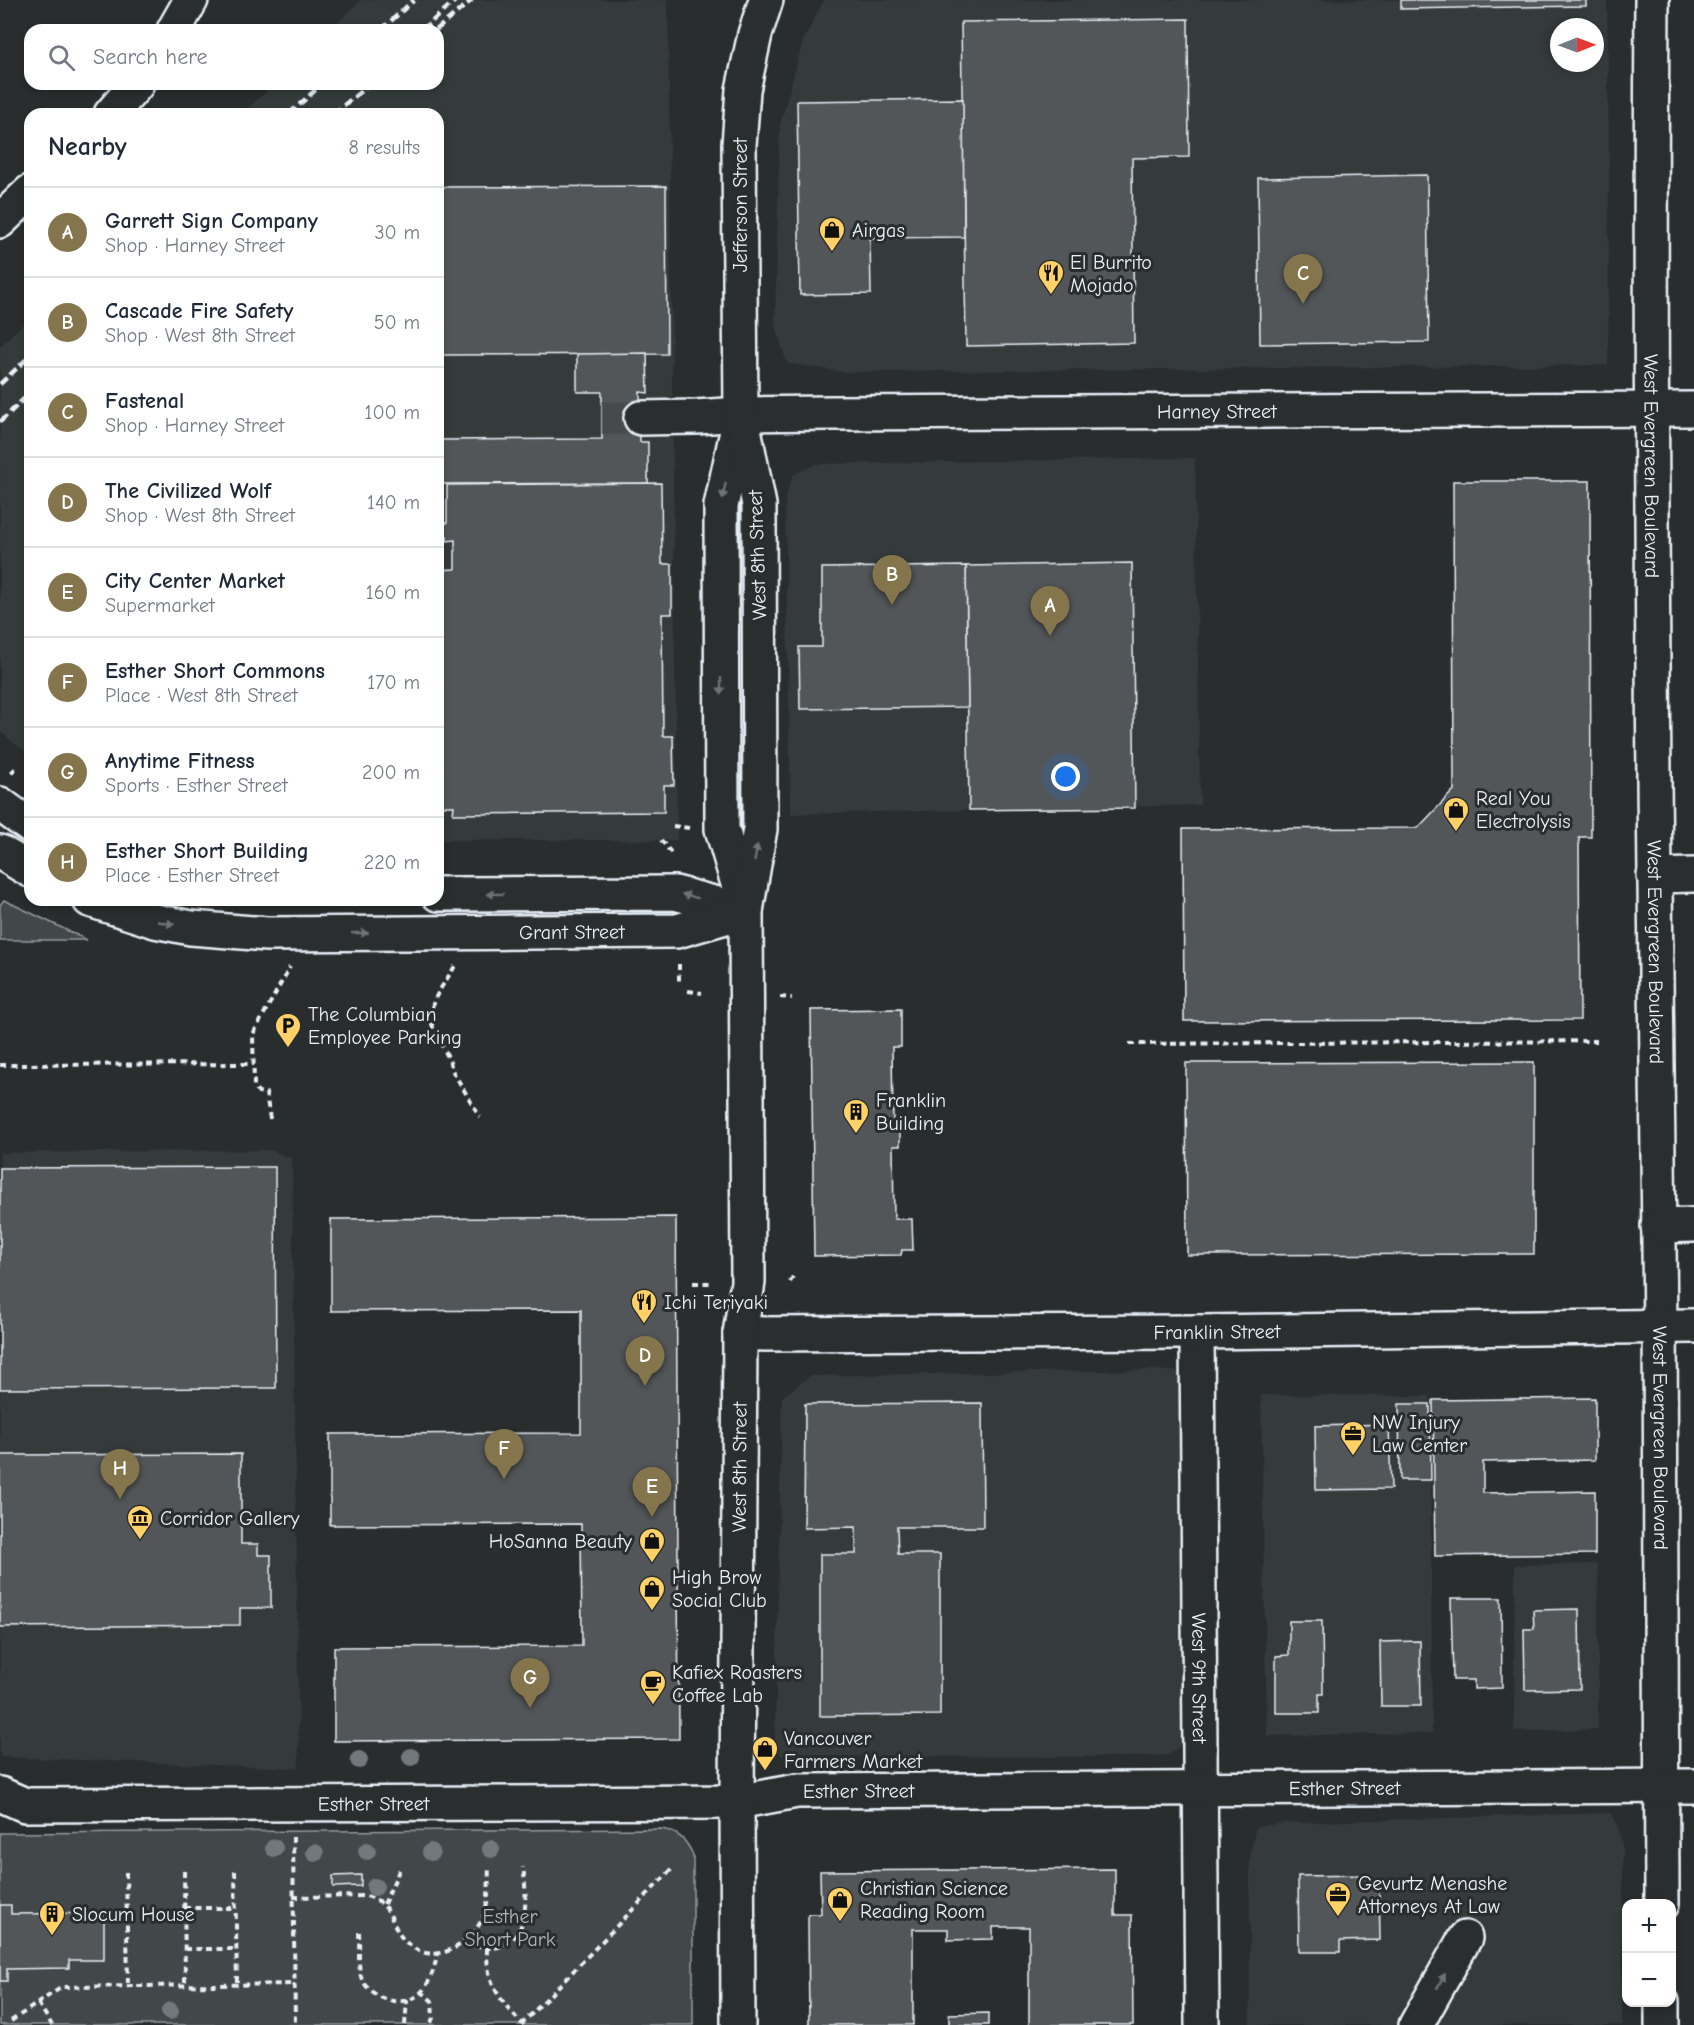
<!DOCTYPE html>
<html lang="en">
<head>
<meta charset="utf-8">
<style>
	body { margin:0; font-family:"Comic Neue",sans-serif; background:#f6f6f7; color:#1f2937 }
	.controls { position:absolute; right:18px; bottom:18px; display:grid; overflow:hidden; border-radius:12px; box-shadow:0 3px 9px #0003 }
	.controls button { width:54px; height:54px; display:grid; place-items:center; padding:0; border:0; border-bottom:2px solid #e0e1e3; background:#fff; color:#1f2937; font:30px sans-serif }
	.compass { position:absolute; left:1550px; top:18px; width:54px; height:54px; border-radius:50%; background:#fff; box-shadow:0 3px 9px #0003; rotate:89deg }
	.you { position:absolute; left:1066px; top:777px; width:21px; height:21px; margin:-15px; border:4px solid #fff; border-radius:50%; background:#1a73e8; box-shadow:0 0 0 9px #1a73e833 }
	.badge { display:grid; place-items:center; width:39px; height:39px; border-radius:50%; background:#84754c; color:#fff; font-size:20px; font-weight:700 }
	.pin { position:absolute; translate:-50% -50px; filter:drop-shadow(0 2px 3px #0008) }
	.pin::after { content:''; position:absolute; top:32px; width:21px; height:18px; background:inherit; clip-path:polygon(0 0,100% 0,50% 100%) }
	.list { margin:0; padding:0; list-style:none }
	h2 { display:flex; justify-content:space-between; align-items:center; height:78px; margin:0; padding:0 24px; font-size:26px }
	h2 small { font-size:20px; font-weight:400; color:#747a83 }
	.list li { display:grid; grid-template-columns:39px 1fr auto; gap:18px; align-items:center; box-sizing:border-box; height:90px; padding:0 24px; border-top:2px solid #e0e1e3 }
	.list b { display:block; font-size:22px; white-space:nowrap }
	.list p { margin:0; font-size:20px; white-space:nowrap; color:#747a83 }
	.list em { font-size:20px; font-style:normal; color:#747a83 }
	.icon { flex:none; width:33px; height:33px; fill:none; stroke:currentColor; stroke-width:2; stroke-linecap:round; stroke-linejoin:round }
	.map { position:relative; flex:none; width:1694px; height:2025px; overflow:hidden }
	.search { position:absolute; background:#fff; box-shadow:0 3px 9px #0003; left:24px; top:24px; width:420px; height:66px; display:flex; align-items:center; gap:15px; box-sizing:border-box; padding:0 21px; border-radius:18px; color:#747a83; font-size:22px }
	.panel { position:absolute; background:#fff; box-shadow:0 3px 9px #0003; left:24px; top:108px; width:420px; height:798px; border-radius:18px }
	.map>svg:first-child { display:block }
	.built { fill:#363a3b; fill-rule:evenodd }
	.green { fill:#424648; stroke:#959ca0; stroke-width:1.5 }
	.building { fill:#535759; stroke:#e8f1f8; stroke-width:1.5 }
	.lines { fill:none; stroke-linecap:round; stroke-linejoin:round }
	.minor-tunnel { stroke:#464a4c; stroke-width:33; stroke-dasharray:33 16; stroke-linecap:butt }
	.minor-casing { stroke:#e8f1f8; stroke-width:38 }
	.path { stroke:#e8f1f8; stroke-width:4; stroke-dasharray:6 4.5; stroke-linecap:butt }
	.minor { stroke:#2a2d2e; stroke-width:33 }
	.rail { stroke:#e8f1f8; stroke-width:4.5; stroke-dasharray:9 4.5; stroke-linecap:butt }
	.tree { fill:#73787b }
	.oneway { fill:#6c7275 }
	.labels { text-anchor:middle; stroke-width:6; stroke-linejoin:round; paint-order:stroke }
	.street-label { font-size:20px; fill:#e8f1f8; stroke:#2a2d2e }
	.poi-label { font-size:20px; fill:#e8f1f8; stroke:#2a2d2e; text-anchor:start }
	.park-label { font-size:20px; fill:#aeb5ba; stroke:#2a2d2e }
</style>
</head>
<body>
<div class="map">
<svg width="1694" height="2025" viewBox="0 0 1694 2025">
	<rect width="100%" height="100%" fill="#2a2d2e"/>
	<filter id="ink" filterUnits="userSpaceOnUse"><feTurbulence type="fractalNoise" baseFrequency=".0167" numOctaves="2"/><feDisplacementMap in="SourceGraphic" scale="12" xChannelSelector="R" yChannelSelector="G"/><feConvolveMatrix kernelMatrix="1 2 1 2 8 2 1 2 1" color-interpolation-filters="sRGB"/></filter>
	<g filter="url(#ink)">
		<g class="built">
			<polygon points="361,0 668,0 677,840 438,840 438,114 242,114 274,84 438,84 438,30 330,30"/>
			<path d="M824,0H1607L1609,169L1608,365L842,372L787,363L775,325L780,125L803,41ZM1559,27H1595V63H1559Z"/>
			<polygon points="30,317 30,756 0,731 0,346"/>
			<polygon points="1195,458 1200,805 791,814 785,499 793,475 816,464"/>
			<polygon points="271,1150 292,1159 299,1768 0,1757 0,1153"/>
			<polygon points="1158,1370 1177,1372 1188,1387 1189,1739 1169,1755 1131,1757 781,1756 775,1739 782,1397 810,1376"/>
			<polygon points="1261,1395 1430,1396 1432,1733 1267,1736"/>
			<polygon points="1598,1564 1598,1729 1514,1731 1515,1565"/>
			<polygon points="1610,1813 1619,1829 1623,1851 1622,2025 1250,2025 1250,1852 1256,1827 1283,1823"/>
		</g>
		<g class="green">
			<polygon points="4,900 87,940 0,940 0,905"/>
			<path d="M661,1829C678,1832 686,1839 693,1855V2025H0V1833Z"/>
		</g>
		<g class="building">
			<polygon points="1401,0 1586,0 1586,6 1401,9"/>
			<polygon points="1188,19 1189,157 1132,158 1134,343 966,346 961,22"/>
			<polygon points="963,99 964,237 870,238 871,294 800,295 797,101"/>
			<polygon points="1427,175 1429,342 1260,344 1258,178"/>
			<polygon points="666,186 667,354 438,355 438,187"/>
			<polygon points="647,353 648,393 640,392 640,442 648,442 648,483 440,484 440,440 602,439 602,392 577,392 577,354"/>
			<polygon points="1453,481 1590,481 1591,837 1579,837 1580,1020 1184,1021 1183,829 1418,828 1454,790"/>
			<polygon points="661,483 662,564 672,564 672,614 662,614 663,736 673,736 674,785 664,785 664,812 453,814 454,806 438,806 438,570 455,569 455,540 447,541 447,536 438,536 438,524 447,523 447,485"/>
			<polygon points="1132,563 1135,808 969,810 966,566"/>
			<polygon points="966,566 968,707 800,709 799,647 822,647 822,568"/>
			<polygon points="901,1009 901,1047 892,1047 893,1124 900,1124 900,1146 893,1146 894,1219 912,1219 913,1250 902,1250 901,1255 814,1256 811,1010"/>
			<polygon points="1534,1062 1534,1254 1187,1255 1186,1063"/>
			<polygon points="275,1167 276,1388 0,1389 0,1168"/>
			<polygon points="676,1217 679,1739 334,1741 334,1647 582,1646 581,1524 330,1525 330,1434 581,1433 581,1310 331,1311 331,1219"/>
			<polygon points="1595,1398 1595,1460 1483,1462 1483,1493 1595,1491 1595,1554 1435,1556 1433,1400"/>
			<polygon points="982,1403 983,1527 897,1527 898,1554 940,1554 940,1715 820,1716 820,1554 856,1554 856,1527 804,1528 805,1404"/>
			<polygon points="1399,1404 1430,1404 1431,1480 1400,1480"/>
			<polygon points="1389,1424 1391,1489 1316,1490 1315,1426"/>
			<polygon points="241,1454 241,1544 258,1544 258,1555 271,1555 271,1608 240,1608 240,1625 0,1627 0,1455"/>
			<polygon points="1451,1598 1501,1598 1502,1688 1474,1689 1474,1680 1453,1680"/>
			<polygon points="1579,1609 1580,1689 1525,1690 1524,1629 1534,1629 1533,1610"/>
			<polygon points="1289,1621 1322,1621 1323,1694 1319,1694 1319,1713 1276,1713 1276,1656 1289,1655"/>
			<polygon points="1420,1641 1421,1706 1381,1706 1380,1642"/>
			<polygon points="1115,1869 1115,1915 1132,1915 1133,2025 1029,2025 1029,1927 993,1927 993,1939 948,1940 948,1929 913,1929 913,2025 809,2025 808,1914 821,1914 820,1871"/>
			<polygon points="361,1875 361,1886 333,1887 333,1876"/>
			<polygon points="1370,1875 1371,1886 1379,1885 1380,1940 1340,1941 1340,1952 1299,1952 1298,1876"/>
			<polygon points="0,1905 11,1905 11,1914 104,1913 104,1960 69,1960 69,1968 7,1969 7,1981 0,1981"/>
			<polygon points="988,2013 988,2025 949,2025 949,2014"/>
		</g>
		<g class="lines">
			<polyline class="minor-tunnel" points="602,418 641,418"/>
			<defs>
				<g id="minor">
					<path id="s1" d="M1652,0C1649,443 1655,886 1660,1330C1662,1521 1661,1712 1662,1904"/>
					<polyline points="174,30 191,0"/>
					<polyline points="111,114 137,84"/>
					<polyline points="0,221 30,192"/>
					<path id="s2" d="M641,418L696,417L741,414L832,413L1694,409"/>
					<polyline points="738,427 721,506 722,829 744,904"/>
					<polyline points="0,804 30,826"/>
					<polyline points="0,852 30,870"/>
					<polyline points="1654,876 1694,875"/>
					<polyline points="438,894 675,893 744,911"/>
					<path id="s3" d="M90,900L155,921L191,928L267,934L677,931L746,911"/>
					<polyline points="1658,1226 1694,1225"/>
					<path id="s4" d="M1197,1332L1202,2025"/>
					<path id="s5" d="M740,1334L1197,1332L1694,1326"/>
					<path id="s6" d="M0,1794L25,1805L737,1802L797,1791L1694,1786"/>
					<polyline points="1662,2002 1662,2025"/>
					<path id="s7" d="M738,2025L737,1802L740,1334L748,1282L746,911L760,829L759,505L741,414L739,145L743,90L755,34L766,0"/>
					<polyline points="1416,2025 1465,1938"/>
				</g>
			</defs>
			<use href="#minor" class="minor-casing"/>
			<g class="path">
				<polyline points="11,773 17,767"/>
				<polyline points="673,826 689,828"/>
				<polyline points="661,840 673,855"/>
				<polyline points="679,964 679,982"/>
				<path d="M455,966C439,993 421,1008 438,1039C444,1049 450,1059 452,1070L480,1117"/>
				<polyline points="688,991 702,993"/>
				<polyline points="780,997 792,998"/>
				<polyline points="1129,1044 1600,1041"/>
				<polyline points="0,1065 254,1064"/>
				<polyline points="270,1119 266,1093 258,1092 254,1086 253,1034 290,967"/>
				<polyline points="790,1282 795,1273"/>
				<polyline points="693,1283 710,1283"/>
				<polyline points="293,1837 295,2025"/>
				<polyline points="184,1871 185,1985"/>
				<polyline points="235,1871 237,1985"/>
				<polyline points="126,1872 128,1986"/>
				<path d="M293,1897L366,1896C396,1904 388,1926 407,1943C434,1968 471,1945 483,1917C490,1901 488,1884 489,1867"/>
				<polyline points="384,1904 401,1866"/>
				<polyline points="184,1908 236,1908"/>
				<path d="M359,1932C360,1944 357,1969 362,1979C370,1998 400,2009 418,1995C430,1986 434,1967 438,1954"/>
				<path d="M464,1943C473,1945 483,1949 492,1948C531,1945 527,1894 523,1867"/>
				<path d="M487,1948C486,1983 499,1999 522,2024"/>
				<polyline points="185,1949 237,1949"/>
				<polyline points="421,1991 432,2001 433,2018 430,2025"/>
				<polyline points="38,2003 52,2025"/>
				<polyline points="11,2021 62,1987 294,1984"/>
				<polyline points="405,2025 407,2000"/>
				<polyline points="521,2025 673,1868"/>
			</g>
			<use href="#minor" class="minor"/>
			<g class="rail">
				<polyline points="381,30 414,0"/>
				<polyline points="422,30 456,0"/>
				<polyline points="436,30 472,0"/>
				<polyline points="289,114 322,84"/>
				<polyline points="333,114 370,84"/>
				<polyline points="0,384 30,356"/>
				<polyline points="0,422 30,393"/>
			</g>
		</g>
		<g class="tree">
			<circle cx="411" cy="1757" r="9"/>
			<circle cx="359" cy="1760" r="9"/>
			<circle cx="274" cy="1848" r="9"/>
			<circle cx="491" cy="1849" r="9"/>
			<circle cx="367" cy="1851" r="9"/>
			<circle cx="431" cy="1852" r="9"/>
			<circle cx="315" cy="1853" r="9"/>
			<circle cx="375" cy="1887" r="9"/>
			<circle cx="170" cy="2011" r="9"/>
		</g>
		<defs><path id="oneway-solid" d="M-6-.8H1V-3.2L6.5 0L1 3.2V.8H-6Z" transform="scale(1.5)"/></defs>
		<g class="oneway">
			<use href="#oneway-solid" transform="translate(724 491) rotate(102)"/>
			<use href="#oneway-solid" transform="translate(721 686) rotate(90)"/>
			<use href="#oneway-solid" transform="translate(756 853) rotate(-80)"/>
			<use href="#oneway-solid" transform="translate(495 894) rotate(180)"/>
			<use href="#oneway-solid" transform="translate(690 896) rotate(-165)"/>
			<use href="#oneway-solid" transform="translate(166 923) rotate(11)"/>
			<use href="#oneway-solid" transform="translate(360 933)"/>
			<use href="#oneway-solid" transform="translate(1441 1981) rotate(-61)"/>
		</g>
	</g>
	<defs>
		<symbol id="shop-pin" viewBox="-11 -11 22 30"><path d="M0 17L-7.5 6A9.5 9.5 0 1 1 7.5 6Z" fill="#ffd166" stroke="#2a2d2e"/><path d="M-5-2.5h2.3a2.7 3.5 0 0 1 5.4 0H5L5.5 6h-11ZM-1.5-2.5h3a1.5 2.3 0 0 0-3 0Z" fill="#111"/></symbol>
		<symbol id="restaurant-pin" viewBox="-11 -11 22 30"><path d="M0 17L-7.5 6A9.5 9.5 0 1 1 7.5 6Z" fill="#ffd166" stroke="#2a2d2e"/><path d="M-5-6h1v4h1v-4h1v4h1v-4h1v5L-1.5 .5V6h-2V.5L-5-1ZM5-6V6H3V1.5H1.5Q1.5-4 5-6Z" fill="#111"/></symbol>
		<symbol id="parking-pin" viewBox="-11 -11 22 30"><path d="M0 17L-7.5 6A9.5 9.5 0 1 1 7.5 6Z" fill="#ffd166" stroke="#2a2d2e"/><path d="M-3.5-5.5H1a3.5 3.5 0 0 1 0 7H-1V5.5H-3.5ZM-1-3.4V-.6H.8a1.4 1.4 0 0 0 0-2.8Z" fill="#111"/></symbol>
		<symbol id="building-pin" viewBox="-11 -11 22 30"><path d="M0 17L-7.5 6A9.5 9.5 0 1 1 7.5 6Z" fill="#ffd166" stroke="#2a2d2e"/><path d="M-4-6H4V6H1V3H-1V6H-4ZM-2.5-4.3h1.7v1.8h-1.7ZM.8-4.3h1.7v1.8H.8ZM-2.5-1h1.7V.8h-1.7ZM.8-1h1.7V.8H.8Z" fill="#111"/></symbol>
		<symbol id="office-pin" viewBox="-11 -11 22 30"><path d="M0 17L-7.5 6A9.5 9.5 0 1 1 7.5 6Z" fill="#ffd166" stroke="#2a2d2e"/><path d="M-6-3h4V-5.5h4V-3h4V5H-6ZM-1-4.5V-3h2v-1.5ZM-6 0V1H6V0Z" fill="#111"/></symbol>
		<symbol id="museum-pin" viewBox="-11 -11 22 30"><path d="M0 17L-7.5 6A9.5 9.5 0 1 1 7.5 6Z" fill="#ffd166" stroke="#2a2d2e"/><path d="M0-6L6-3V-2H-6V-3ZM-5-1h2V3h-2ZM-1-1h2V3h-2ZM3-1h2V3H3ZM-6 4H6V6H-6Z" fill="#111"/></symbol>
		<symbol id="cafe-pin" viewBox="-11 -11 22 30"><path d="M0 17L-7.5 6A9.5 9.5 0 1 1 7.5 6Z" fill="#ffd166" stroke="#2a2d2e"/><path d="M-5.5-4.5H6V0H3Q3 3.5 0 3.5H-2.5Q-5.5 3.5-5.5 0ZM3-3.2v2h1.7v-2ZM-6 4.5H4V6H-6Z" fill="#111"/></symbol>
	</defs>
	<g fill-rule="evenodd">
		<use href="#shop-pin" x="817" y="215" width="30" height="40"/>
		<use href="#restaurant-pin" x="1036" y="258" width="30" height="40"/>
		<use href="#shop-pin" x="1441" y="795" width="30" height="40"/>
		<use href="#parking-pin" x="273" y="1011" width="30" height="40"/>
		<use href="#building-pin" x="841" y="1097" width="30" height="40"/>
		<use href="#restaurant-pin" x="629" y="1287" width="30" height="40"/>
		<use href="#office-pin" x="1338" y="1419" width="30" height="40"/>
		<use href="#museum-pin" x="125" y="1503" width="30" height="40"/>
		<use href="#shop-pin" x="637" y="1526" width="30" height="40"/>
		<use href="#shop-pin" x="637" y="1574" width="30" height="40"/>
		<use href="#cafe-pin" x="638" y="1668" width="30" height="40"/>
		<use href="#shop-pin" x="750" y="1734" width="30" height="40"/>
		<use href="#office-pin" x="1323" y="1880" width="30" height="40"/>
		<use href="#shop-pin" x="825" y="1885" width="30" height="40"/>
		<use href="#building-pin" x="37" y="1899" width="30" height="40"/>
	</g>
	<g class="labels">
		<g class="street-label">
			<text transform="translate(740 205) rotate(-90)" y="7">Jefferson Street</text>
			<text dy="7" stroke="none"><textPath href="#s2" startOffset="576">Harney Street</textPath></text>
			<text dy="7" stroke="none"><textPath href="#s1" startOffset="466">West Evergreen Boulevard</textPath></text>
			<text transform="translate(757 555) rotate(-92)" y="7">West 8th Street</text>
			<text dy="7" stroke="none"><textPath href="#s3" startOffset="486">Grant Street</textPath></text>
			<text dy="7" stroke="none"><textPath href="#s1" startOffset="952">West Evergreen Boulevard</textPath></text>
			<text dy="7" stroke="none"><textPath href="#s5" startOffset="477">Franklin Street</textPath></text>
			<text dy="7" stroke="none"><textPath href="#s1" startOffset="1438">West Evergreen Boulevard</textPath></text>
			<text dy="7" stroke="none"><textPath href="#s7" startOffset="558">West 8th Street</textPath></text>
			<text dy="7" stroke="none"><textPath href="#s4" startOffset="346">West 9th Street</textPath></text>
			<text dy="7" stroke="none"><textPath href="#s6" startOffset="1348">Esther Street</textPath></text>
			<text dy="7" stroke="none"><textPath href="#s6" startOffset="862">Esther Street</textPath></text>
			<text dy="7" stroke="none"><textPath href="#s6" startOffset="376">Esther Street</textPath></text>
		</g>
		<g class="poi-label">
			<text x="852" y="237">Airgas</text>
			<text x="1070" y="269">El Burrito<tspan x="1070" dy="23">Mojado</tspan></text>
			<text x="1476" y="805">Real You<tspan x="1476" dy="23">Electrolysis</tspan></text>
			<text x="308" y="1021">The Columbian<tspan x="308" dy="23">Employee Parking</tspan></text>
			<text x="876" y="1107">Franklin<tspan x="876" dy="23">Building</tspan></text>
			<text x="664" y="1309">Ichi Teriyaki</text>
			<text x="1372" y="1429">NW Injury<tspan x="1372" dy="23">Law Center</tspan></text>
			<text x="160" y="1525">Corridor Gallery</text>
			<text x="632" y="1548" text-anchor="end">HoSanna Beauty</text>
			<text x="672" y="1584">High Brow<tspan x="672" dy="23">Social Club</tspan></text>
			<text x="672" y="1679">Kafiex Roasters<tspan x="672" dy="23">Coffee Lab</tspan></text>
			<text x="784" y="1745">Vancouver<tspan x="784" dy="23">Farmers Market</tspan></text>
			<text x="1358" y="1890">Gevurtz Menashe<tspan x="1358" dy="23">Attorneys At Law</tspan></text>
			<text x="860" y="1895">Christian Science<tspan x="860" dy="23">Reading Room</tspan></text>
			<text x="72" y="1921">Slocum House</text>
		</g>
		<g class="park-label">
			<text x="510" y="1923">Esther<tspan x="510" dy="23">Short Park</tspan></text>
		</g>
	</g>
</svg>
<div class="controls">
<button>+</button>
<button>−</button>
</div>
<svg class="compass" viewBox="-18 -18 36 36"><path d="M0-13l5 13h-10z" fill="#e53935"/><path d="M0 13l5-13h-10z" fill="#747a83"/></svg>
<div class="you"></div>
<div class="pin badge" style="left:1050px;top:636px">A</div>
<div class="pin badge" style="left:892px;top:605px">B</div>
<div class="pin badge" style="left:1303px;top:304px">C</div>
<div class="pin badge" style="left:645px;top:1386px">D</div>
<div class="pin badge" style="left:652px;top:1517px">E</div>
<div class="pin badge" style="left:504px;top:1479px">F</div>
<div class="pin badge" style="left:530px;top:1708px">G</div>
<div class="pin badge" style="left:120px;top:1499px">H</div>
<div class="search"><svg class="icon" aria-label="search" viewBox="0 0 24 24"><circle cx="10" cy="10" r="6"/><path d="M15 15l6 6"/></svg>Search here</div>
<section class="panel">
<h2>Nearby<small>8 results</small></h2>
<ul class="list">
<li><span class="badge">A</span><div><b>Garrett Sign Company</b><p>Shop · Harney Street</p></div><em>30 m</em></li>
<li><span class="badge">B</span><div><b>Cascade Fire Safety</b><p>Shop · West 8th Street</p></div><em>50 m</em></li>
<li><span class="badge">C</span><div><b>Fastenal</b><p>Shop · Harney Street</p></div><em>100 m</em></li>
<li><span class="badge">D</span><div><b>The Civilized Wolf</b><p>Shop · West 8th Street</p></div><em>140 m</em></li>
<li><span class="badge">E</span><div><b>City Center Market</b><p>Supermarket</p></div><em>160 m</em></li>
<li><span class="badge">F</span><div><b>Esther Short Commons</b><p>Place · West 8th Street</p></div><em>170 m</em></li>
<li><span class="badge">G</span><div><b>Anytime Fitness</b><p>Sports · Esther Street</p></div><em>200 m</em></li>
<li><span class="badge">H</span><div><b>Esther Short Building</b><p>Place · Esther Street</p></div><em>220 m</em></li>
</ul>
</section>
</div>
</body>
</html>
